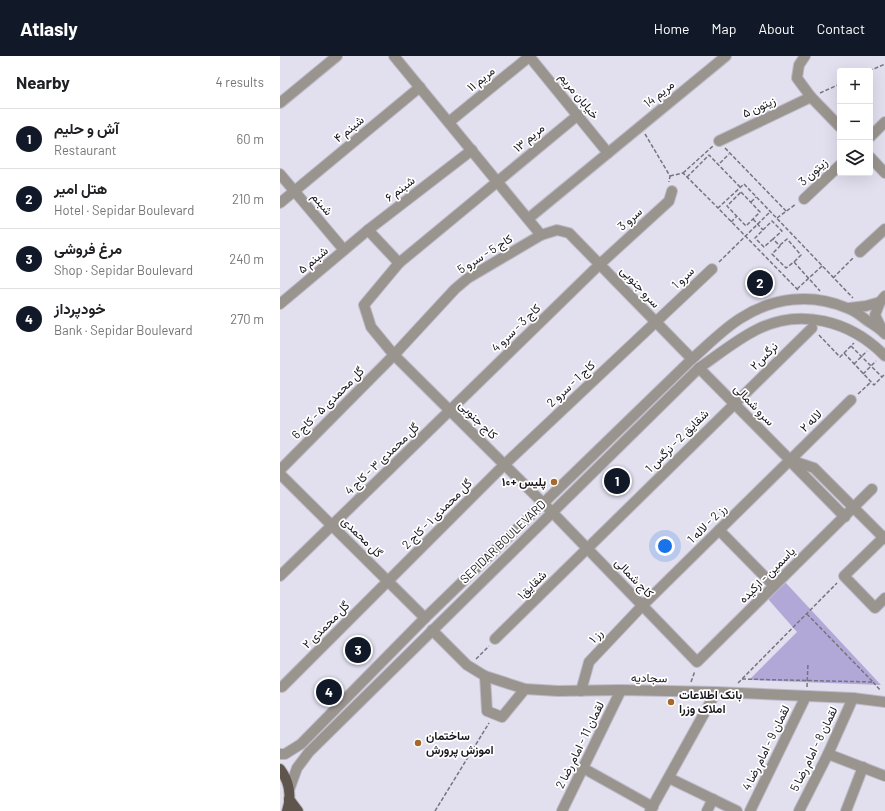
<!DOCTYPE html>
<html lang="en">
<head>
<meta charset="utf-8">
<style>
	body { margin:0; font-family:Barlow,Vazirmatn,sans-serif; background:#f6f6f6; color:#202124 }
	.controls { position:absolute; right:12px; top:12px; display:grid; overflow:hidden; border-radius:4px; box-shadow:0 4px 16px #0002 }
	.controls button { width:36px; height:36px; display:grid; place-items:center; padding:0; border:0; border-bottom:1px solid #e0e0e0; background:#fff; color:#202124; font:20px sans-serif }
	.you { position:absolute; left:385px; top:490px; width:14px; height:14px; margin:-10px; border:3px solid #fff; border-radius:50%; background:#1a73e8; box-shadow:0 0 0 6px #1a73e833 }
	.badge { display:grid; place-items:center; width:26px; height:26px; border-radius:50%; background:#111827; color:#fff; font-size:13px; font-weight:700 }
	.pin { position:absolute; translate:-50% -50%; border:2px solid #fff; box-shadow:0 1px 4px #0006 }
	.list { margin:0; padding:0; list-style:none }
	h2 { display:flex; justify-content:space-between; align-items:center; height:52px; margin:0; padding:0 16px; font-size:17px }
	h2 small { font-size:13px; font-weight:400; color:#757577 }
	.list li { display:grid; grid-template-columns:26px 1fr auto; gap:12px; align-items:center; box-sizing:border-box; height:60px; padding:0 16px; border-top:1px solid #e0e0e0 }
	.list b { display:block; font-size:15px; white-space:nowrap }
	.list p { margin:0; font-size:13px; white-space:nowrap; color:#757577 }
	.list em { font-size:13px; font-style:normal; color:#757577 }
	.icon { flex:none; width:22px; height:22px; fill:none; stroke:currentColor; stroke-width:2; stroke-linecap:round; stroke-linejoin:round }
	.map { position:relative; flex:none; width:605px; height:755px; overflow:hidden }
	header { display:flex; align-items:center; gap:24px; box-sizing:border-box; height:56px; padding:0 20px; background:#111827; color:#fff }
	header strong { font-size:19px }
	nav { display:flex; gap:22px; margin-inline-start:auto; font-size:14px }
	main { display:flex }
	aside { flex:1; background:#fff }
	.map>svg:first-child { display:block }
	.green { fill:#b2a8d7 }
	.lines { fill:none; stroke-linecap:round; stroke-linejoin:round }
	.minor-casing { stroke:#bebbc9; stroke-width:12 }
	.major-casing { stroke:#bebbc9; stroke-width:12 }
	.path { stroke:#77747f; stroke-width:1.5; stroke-dasharray:4 2; stroke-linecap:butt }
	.minor { stroke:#9a948f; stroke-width:10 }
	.major { stroke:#5f554d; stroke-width:10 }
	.poi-dot { fill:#a4692b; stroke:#fff; stroke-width:1.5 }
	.labels { text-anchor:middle; stroke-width:3.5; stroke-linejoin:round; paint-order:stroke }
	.street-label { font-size:12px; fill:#19171d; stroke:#fff }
	.poi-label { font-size:12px; font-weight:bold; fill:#19171d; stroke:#fff; text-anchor:start }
</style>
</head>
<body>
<header>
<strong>Atlasly</strong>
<nav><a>Home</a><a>Map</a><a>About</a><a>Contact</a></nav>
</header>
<main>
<aside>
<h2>Nearby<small>4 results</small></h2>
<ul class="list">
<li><span class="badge">1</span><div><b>آش و حلیم</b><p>Restaurant</p></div><em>60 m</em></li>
<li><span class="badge">2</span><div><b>هتل امیر</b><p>Hotel · Sepidar Boulevard</p></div><em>210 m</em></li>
<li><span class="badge">3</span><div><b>مرغ فروشی</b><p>Shop · Sepidar Boulevard</p></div><em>240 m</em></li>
<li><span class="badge">4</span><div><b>خودپرداز</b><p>Bank · Sepidar Boulevard</p></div><em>270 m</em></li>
</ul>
</aside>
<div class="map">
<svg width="605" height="755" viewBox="0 0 605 755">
	<rect width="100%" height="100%" fill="#e2dfef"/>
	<polygon class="green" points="505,526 601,629 469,624 517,576 488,543"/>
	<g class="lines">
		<defs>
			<g id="minor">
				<polyline points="114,0 261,179"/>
				<polyline points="249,0 328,97"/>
				<polyline points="525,0 519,9 517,22 531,41 560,71"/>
				<polyline points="0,47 57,0"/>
				<polyline points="298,59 119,207 84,249 91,271 114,299 272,456 417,606 592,433"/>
				<polyline points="169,66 250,0"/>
				<polyline points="590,81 605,66"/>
				<polyline points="439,85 531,41"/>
				<polyline points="590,101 605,117"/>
				<polyline points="0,118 64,194"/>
				<polyline points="524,143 560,109"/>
				<polyline points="0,147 140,31"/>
				<polyline points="249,162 446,0"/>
				<polyline points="88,174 119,207"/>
				<polyline points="580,196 605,173"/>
				<polyline points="0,248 88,174 192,94"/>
				<polyline points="569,252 586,250 600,246"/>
				<polyline points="602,274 595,259 600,246 605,240"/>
				<polyline points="419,312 510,404 534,412 605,483"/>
				<polyline points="511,406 565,461"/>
				<polyline points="0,414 114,299 175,233 188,222 261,179 277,174 289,177 412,303"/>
				<polyline points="0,418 145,562"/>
				<polyline points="439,474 494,530"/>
				<polyline points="605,480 564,520 595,552 605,542"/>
				<polyline points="0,520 320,208 389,145 392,135"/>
				<polyline points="152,574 187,609 205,620 245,633 278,635 341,634 436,636 573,642 605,646"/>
				<polyline points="215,583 532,272"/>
				<polyline points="205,620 207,655 222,661 245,633"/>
				<polyline points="2,631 224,409 432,213"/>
				<polyline points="301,635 309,606 362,550 571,344"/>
				<path d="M0,698H5L21,688L145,562L412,303C428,289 443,273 461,262C494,241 532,237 567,252C574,254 580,259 585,263C592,268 600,272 605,278"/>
				<polyline points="548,698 605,720"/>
				<polyline points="303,712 373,751"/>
				<polyline points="389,722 457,755"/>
				<path d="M9,734L17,712L29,696L419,312C438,299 456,284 476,274C520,251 571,265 605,300"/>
				<polyline points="282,755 341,634"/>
				<polyline points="370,755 436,636"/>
				<polyline points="427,755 433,743"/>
				<polyline points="470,755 526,640"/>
				<polyline points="519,755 548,698 573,642"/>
				<polyline points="566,755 583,711"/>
			</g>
			<g id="major">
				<path d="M0,713C9,725 12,740 7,755"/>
				<polyline points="9,743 18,755"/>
			</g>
		</defs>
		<use href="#minor" class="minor-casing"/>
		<use href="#major" class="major-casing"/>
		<g class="path">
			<polyline points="589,15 605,8"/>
			<polyline points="540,37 560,28"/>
			<polyline points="365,78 390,120 389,126"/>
			<polyline points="445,92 506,155"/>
			<polyline points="440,107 449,98"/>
			<polyline points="403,117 433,90"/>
			<polyline points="390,120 403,117 438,152"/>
			<polyline points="407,121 429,99 460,131"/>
			<polygon points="461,136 480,156 466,170 447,150"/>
			<polyline points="471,146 476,141"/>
			<polyline points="497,162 516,148"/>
			<polyline points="473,163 483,174"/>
			<polyline points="451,166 457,160"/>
			<polyline points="493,183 484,191 475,182 492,165 502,175 493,183 500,190 492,198 506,212 514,206 540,235"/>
			<polyline points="500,189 507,183 521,199 514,206"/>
			<polyline points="439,206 490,156"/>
			<polyline points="553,222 573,202"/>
			<polyline points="517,233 542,210"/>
			<polyline points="518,234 438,152 464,128 573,242"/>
			<polyline points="539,279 560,301 574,287"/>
			<polyline points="571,290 602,321"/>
			<polyline points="564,297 594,329 605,318"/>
			<polyline points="574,308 587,295"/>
			<polyline points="583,318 596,305"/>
			<polyline points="578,338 591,326"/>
			<polyline points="196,603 209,590"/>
			<polyline points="462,623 593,626 527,558"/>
			<polyline points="411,626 415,615"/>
			<polyline points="593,626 601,635"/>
			<polyline points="458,627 557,527"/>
			<polyline points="527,631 528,607"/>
			<polyline points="155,755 209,667"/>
		</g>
		<use href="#minor" class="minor"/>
		<use href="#major" class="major"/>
	</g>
	<g class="poi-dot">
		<circle cx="274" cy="426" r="4"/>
		<circle cx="391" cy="646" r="4"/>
		<circle cx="138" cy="687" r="4"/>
	</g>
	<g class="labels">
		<g class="street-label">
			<text transform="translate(201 23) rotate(-39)" y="4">مریم ۱۱</text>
			<text transform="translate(379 38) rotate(-39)" y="4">مریم 14</text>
			<text transform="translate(299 40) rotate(51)" y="4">خیابان مریم</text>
			<text transform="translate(479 51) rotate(-25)" y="4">زیتون ۵</text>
			<text transform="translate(69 73) rotate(-39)" y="4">شبنم ۴</text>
			<text transform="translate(249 82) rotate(-40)" y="4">مریم ۱۳</text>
			<text transform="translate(533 116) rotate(-43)" y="4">زیتون 3</text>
			<text transform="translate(120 133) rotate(-37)" y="4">شبنم ۶</text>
			<text transform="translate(42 148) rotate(50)" y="4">شبنم</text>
			<text transform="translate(350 163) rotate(-42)" y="4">سرو 3</text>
			<text transform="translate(205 198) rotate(-32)" y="4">کاج 5 - سرو 5</text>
			<text transform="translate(33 204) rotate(-40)" y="4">شبنم ۵</text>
			<text transform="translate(403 222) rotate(-44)" y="4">سرو 1</text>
			<text transform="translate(360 231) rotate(47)" y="4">سرو جنوبی</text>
			<text transform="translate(236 272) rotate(-44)" y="4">کاج 3 - سرو 4</text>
			<text transform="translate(484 300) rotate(-45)" y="4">نرگس۲</text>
			<text transform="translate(291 328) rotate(-43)" y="4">کاج 1 - سرو 2</text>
			<text transform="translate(48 347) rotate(-45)" y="4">گل محمدی ۵ - کاج 6</text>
			<text transform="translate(474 349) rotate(46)" y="4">سرو شمالی</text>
			<text transform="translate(198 364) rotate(45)" y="4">کاج جنوبی</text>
			<text transform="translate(531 365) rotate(-44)" y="4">لاله ۲</text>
			<text transform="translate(397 385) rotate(-45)" y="4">شقایق 2 - نرگس 1</text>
			<text transform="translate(102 403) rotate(-44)" y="4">گل محمدی ۳ - کاج 4</text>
			<text transform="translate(157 458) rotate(-45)" y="4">گل محمدی ۱ - کاج 2</text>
			<text transform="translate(427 468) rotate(-45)" y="4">رز 2 - لاله 1</text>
			<text transform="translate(82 481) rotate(45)" y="4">گل محمدی</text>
			<text transform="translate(223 486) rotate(-44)" y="4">SEPIDAR BOULEVARD</text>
			<text transform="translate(487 519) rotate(-45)" y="4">یاسمین - ارکیده</text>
			<text transform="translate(354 522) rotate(46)" y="4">کاج شمالی</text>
			<text transform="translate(252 529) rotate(-44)" y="4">شقایق۱</text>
			<text transform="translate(46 569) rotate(-45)" y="4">گل محمدی ۲</text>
			<text transform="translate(316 580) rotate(-46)" y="4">رز ۱</text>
			<text transform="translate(369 622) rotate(1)" y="4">سجادیه</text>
			<text transform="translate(300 689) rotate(-64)" y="4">لقمان 11 - امام رضا 2</text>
			<text transform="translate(486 692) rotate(-64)" y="4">لقمان 9 - امام رضا 4</text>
			<text transform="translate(534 693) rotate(-64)" y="4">لقمان 8 - امام رضا 5</text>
		</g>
		<g class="poi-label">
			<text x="266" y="430" text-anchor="end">پلیس +۱۰</text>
			<text x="399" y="643">بانک اطلاعات<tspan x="399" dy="14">املاک وزرا</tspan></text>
			<text x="146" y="684">ساختمان<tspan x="146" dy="14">اموزش پرورش</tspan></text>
		</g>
	</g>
</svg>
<div class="controls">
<button>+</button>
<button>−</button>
<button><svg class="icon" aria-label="layers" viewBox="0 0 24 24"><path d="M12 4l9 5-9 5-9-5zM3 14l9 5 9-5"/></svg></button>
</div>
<div class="you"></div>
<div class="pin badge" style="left:337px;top:425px">1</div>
<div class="pin badge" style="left:480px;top:227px">2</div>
<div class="pin badge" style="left:78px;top:594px">3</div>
<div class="pin badge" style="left:49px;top:636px">4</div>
</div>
</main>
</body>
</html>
